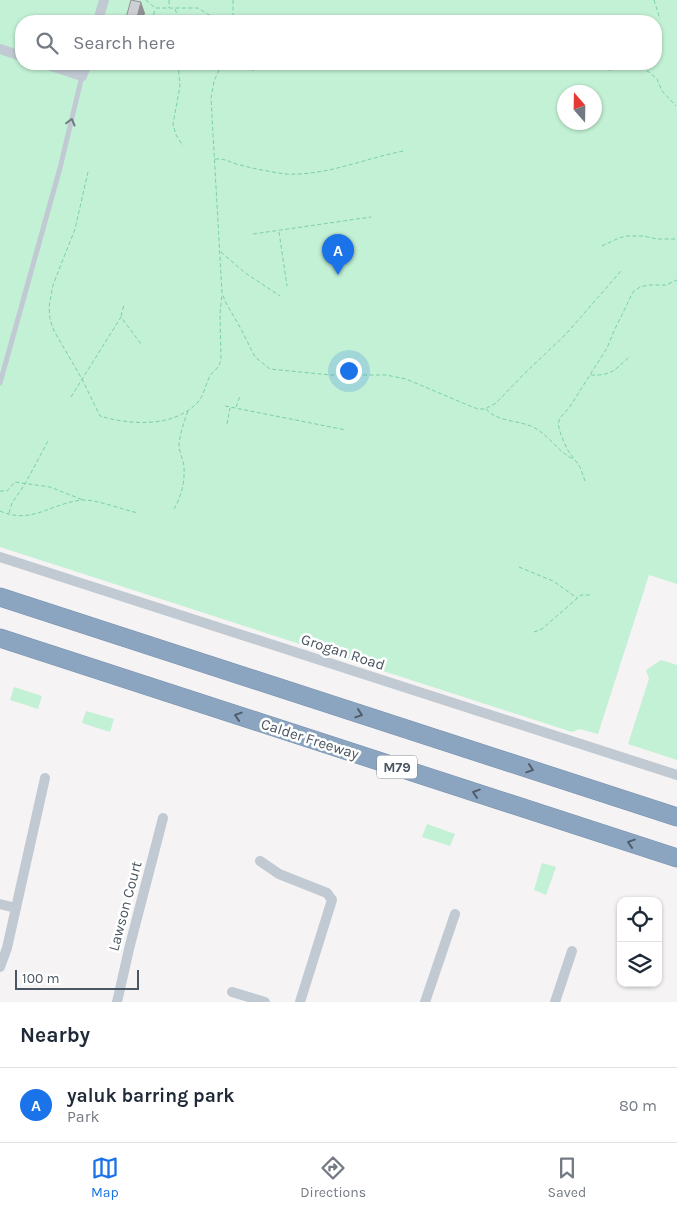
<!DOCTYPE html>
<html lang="en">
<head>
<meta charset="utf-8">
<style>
	body { margin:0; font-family:Karla,sans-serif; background:#f2f2f3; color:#1f2937 }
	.controls { position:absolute; right:15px; bottom:15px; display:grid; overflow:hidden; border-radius:10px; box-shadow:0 1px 4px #0004 }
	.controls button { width:45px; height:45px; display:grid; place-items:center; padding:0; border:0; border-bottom:1px solid #e0e1e3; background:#fff; color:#1f2937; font:25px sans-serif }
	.compass { position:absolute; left:557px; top:85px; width:45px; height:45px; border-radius:50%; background:#fff; box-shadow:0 1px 4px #0004; rotate:340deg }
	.scale { position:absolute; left:15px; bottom:12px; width:124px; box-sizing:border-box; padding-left:5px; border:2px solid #4a5661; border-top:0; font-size:14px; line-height:18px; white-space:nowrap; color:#4a5661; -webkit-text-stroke:4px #fff; paint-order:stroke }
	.you { position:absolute; left:348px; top:370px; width:18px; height:18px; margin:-12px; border:4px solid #fff; border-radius:50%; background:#1a73e8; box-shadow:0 0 0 8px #1a73e833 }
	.badge { display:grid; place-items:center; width:32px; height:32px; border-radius:50%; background:#1a73e8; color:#fff; font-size:16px; font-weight:700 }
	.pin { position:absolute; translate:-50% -41px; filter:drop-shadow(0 1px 2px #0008) }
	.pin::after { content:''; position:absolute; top:26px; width:18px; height:15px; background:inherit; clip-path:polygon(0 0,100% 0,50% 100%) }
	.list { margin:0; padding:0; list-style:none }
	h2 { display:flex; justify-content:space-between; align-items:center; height:65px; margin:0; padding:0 20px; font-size:21px }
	h2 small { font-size:16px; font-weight:400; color:#747a83 }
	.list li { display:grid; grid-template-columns:32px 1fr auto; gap:15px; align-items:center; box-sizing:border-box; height:75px; padding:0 20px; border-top:1px solid #e0e1e3 }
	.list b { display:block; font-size:19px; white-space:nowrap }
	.list p { margin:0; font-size:16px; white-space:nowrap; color:#747a83 }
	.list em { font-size:16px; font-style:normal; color:#747a83 }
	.icon { flex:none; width:28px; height:28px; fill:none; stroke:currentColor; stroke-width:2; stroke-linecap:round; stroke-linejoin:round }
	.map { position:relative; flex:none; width:677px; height:1002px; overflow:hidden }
	.search { position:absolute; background:#fff; box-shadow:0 1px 4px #0004; left:15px; right:15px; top:15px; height:55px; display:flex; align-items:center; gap:12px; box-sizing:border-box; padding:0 18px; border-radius:20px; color:#747a83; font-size:19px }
	.sheet { height:140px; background:#fff }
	nav { display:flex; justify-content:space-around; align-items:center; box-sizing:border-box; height:70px; border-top:1px solid #e0e1e3; background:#fff; font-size:14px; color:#747a83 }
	nav a { display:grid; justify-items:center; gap:2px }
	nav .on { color:#1a73e8 }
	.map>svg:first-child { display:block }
	.green { fill:#c3f1d5; fill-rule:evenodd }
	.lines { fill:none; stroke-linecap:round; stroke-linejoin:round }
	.highway-casing { stroke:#7690ad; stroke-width:19 }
	.path { stroke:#7ad0a6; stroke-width:1; stroke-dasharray:4 2.5; stroke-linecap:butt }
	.lane { stroke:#c1cad2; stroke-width:5 }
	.street { stroke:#c1cad2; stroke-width:10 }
	.highway { stroke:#8ba5c1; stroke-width:18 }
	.shaded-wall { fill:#909195 }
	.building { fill:#cdcfd5; stroke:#909195 }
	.oneway { stroke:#6e7983 }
	.oneway2 { stroke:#505e6b }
	.labels { text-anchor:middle; stroke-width:5; stroke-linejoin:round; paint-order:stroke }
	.shield { fill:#fff; stroke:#808990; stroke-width:1 }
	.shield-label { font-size:14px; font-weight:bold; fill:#4a5661 }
	.street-label { font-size:15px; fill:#4a5661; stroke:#fff }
</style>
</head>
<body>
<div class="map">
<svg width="677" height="1002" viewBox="0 0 677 1002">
	<rect width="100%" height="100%" fill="#f5f3f3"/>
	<g class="green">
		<path d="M0,0H677V584L649,575L598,734L580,729L572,732L0,547ZM21,21H656V64H21ZM564,92H594V122H564Z"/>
		<polygon points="661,660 677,665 677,760 628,744 649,679 646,670"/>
		<polygon points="14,687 42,696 38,709 10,700"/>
		<polygon points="86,711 114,719 110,732 82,723"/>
		<polygon points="427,824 455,834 450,846 422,837"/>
		<polygon points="542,863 556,867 546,895 534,890"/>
	</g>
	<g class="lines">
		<defs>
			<g id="highway">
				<polyline points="0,597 677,817"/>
				<polyline points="0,638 677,858"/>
			</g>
		</defs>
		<use href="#highway" class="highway-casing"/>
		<g class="path">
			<polyline points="146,0 155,8 198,8 219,21"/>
			<polyline points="169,0 169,8"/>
			<polyline points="233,0 233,21"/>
			<polyline points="654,0 660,19"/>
			<polyline points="175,9 180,21"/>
			<polyline points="152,21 155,9"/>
			<polyline points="178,64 180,86 173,124 176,135 183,146"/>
			<polyline points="222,64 214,81 211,98 222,293 226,303 241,329 255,357 270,369 331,375 386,375 406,379 470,406 478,409 485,409 496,403 524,374 566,334 621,271"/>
			<polyline points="249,64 253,71"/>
			<polyline points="608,70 639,68 649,72 657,79 662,91 676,106"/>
			<path d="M215,159C225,158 231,163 240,165C255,169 271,172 286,174C327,176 365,158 404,151"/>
			<path d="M88,172L75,229L53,285L49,307L50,319L54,331L82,379L100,416C130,425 174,428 198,402C204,395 205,386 209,378C212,370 218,372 221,359L220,314L222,294"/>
			<polyline points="279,232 287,286"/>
			<polyline points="253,234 371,217"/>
			<polyline points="602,246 619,238 627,236 643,236 657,239 677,239"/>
			<polyline points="221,252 244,272 280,296"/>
			<polyline points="121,316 124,305"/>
			<path d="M591,375C611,376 615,370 629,357"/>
			<polyline points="71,397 121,317 141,344"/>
			<polyline points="225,406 346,430"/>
			<polyline points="236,407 240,396"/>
			<path d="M486,409C497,422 518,420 533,427C549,435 557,451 573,459"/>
			<polyline points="227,424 230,408"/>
			<polyline points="585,481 580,467 567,449 561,435 558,424 560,418 569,408 607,348 614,331 633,292 640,287 648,285 666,285 677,280"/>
			<polyline points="0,491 7,491 15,482 50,487 83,500"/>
			<path d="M174,509C181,497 185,482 184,468C184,460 179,453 179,445C180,433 184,422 188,411"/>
			<path d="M0,511C31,525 52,503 82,500C95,499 124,510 138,513"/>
			<polyline points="9,513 12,503 25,484 48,441"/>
			<polyline points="519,567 553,581 577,598"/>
			<polyline points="534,632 542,629 581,595 592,595"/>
		</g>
		<polyline class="lane" points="0,383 60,168 82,76"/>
		<g class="street">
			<polyline points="98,21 104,0"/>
			<polyline points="0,49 21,56"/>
			<polyline points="45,64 82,76 87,64"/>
			<polyline points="0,557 677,775"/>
			<polyline points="260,861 279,874 327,893 332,900 300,1002"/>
			<polyline points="0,904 16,908"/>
			<polyline points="0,967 7,948 45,778"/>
			<polyline points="232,992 265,1002"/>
			<polyline points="117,1002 130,945 163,818"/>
			<polyline points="425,1002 455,914"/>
			<polyline points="555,1002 572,951"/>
		</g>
		<use href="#highway" class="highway"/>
	</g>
	<polygon class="shaded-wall" points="141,2 145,13 143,21 136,21"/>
	<polygon class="building" points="131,0 141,2 136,21 125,21"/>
	<defs><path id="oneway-chevron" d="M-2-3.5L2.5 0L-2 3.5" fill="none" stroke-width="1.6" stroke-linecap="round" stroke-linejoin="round" transform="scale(1.25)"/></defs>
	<use class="oneway" href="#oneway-chevron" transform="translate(71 122) rotate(-75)"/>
	<g class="oneway2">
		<use href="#oneway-chevron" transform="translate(359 714) rotate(18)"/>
		<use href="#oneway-chevron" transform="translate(238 716) rotate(-162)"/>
		<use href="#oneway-chevron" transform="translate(530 769) rotate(18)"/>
		<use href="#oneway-chevron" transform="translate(476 793) rotate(-162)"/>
		<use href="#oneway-chevron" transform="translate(631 843) rotate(-162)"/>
	</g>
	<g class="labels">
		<rect class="shield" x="377" y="755.5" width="40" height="23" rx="4"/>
		<g class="shield-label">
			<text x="397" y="772">M79</text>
		</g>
		<g class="street-label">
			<text transform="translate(343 652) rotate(18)" y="5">Grogan Road</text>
			<text transform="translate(310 739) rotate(18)" y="5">Calder Freeway</text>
			<text transform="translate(125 906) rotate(-75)" y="5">Lawson Court</text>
		</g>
	</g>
</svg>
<div class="controls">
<button><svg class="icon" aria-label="locate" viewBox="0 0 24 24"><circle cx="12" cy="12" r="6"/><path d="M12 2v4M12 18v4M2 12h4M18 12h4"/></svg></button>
<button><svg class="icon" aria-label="layers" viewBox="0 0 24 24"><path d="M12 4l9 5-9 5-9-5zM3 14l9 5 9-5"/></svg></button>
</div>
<svg class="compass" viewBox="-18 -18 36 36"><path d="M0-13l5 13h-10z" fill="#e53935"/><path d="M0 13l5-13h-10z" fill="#747a83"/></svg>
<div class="scale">100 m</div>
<div class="you"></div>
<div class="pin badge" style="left:338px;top:275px">A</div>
<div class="search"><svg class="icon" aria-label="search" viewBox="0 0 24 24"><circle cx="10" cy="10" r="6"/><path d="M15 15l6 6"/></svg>Search here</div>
</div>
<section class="sheet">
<h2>Nearby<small></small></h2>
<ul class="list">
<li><span class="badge">A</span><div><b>yaluk barring park</b><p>Park</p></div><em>80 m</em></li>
</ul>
</section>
<nav>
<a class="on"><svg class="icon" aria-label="map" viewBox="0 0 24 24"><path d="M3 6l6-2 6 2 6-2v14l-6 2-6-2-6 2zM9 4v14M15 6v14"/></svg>Map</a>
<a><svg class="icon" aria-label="directions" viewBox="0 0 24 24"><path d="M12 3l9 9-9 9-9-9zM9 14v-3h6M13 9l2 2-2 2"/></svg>Directions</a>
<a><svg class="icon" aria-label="saved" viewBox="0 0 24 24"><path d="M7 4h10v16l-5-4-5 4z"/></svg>Saved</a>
</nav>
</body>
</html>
